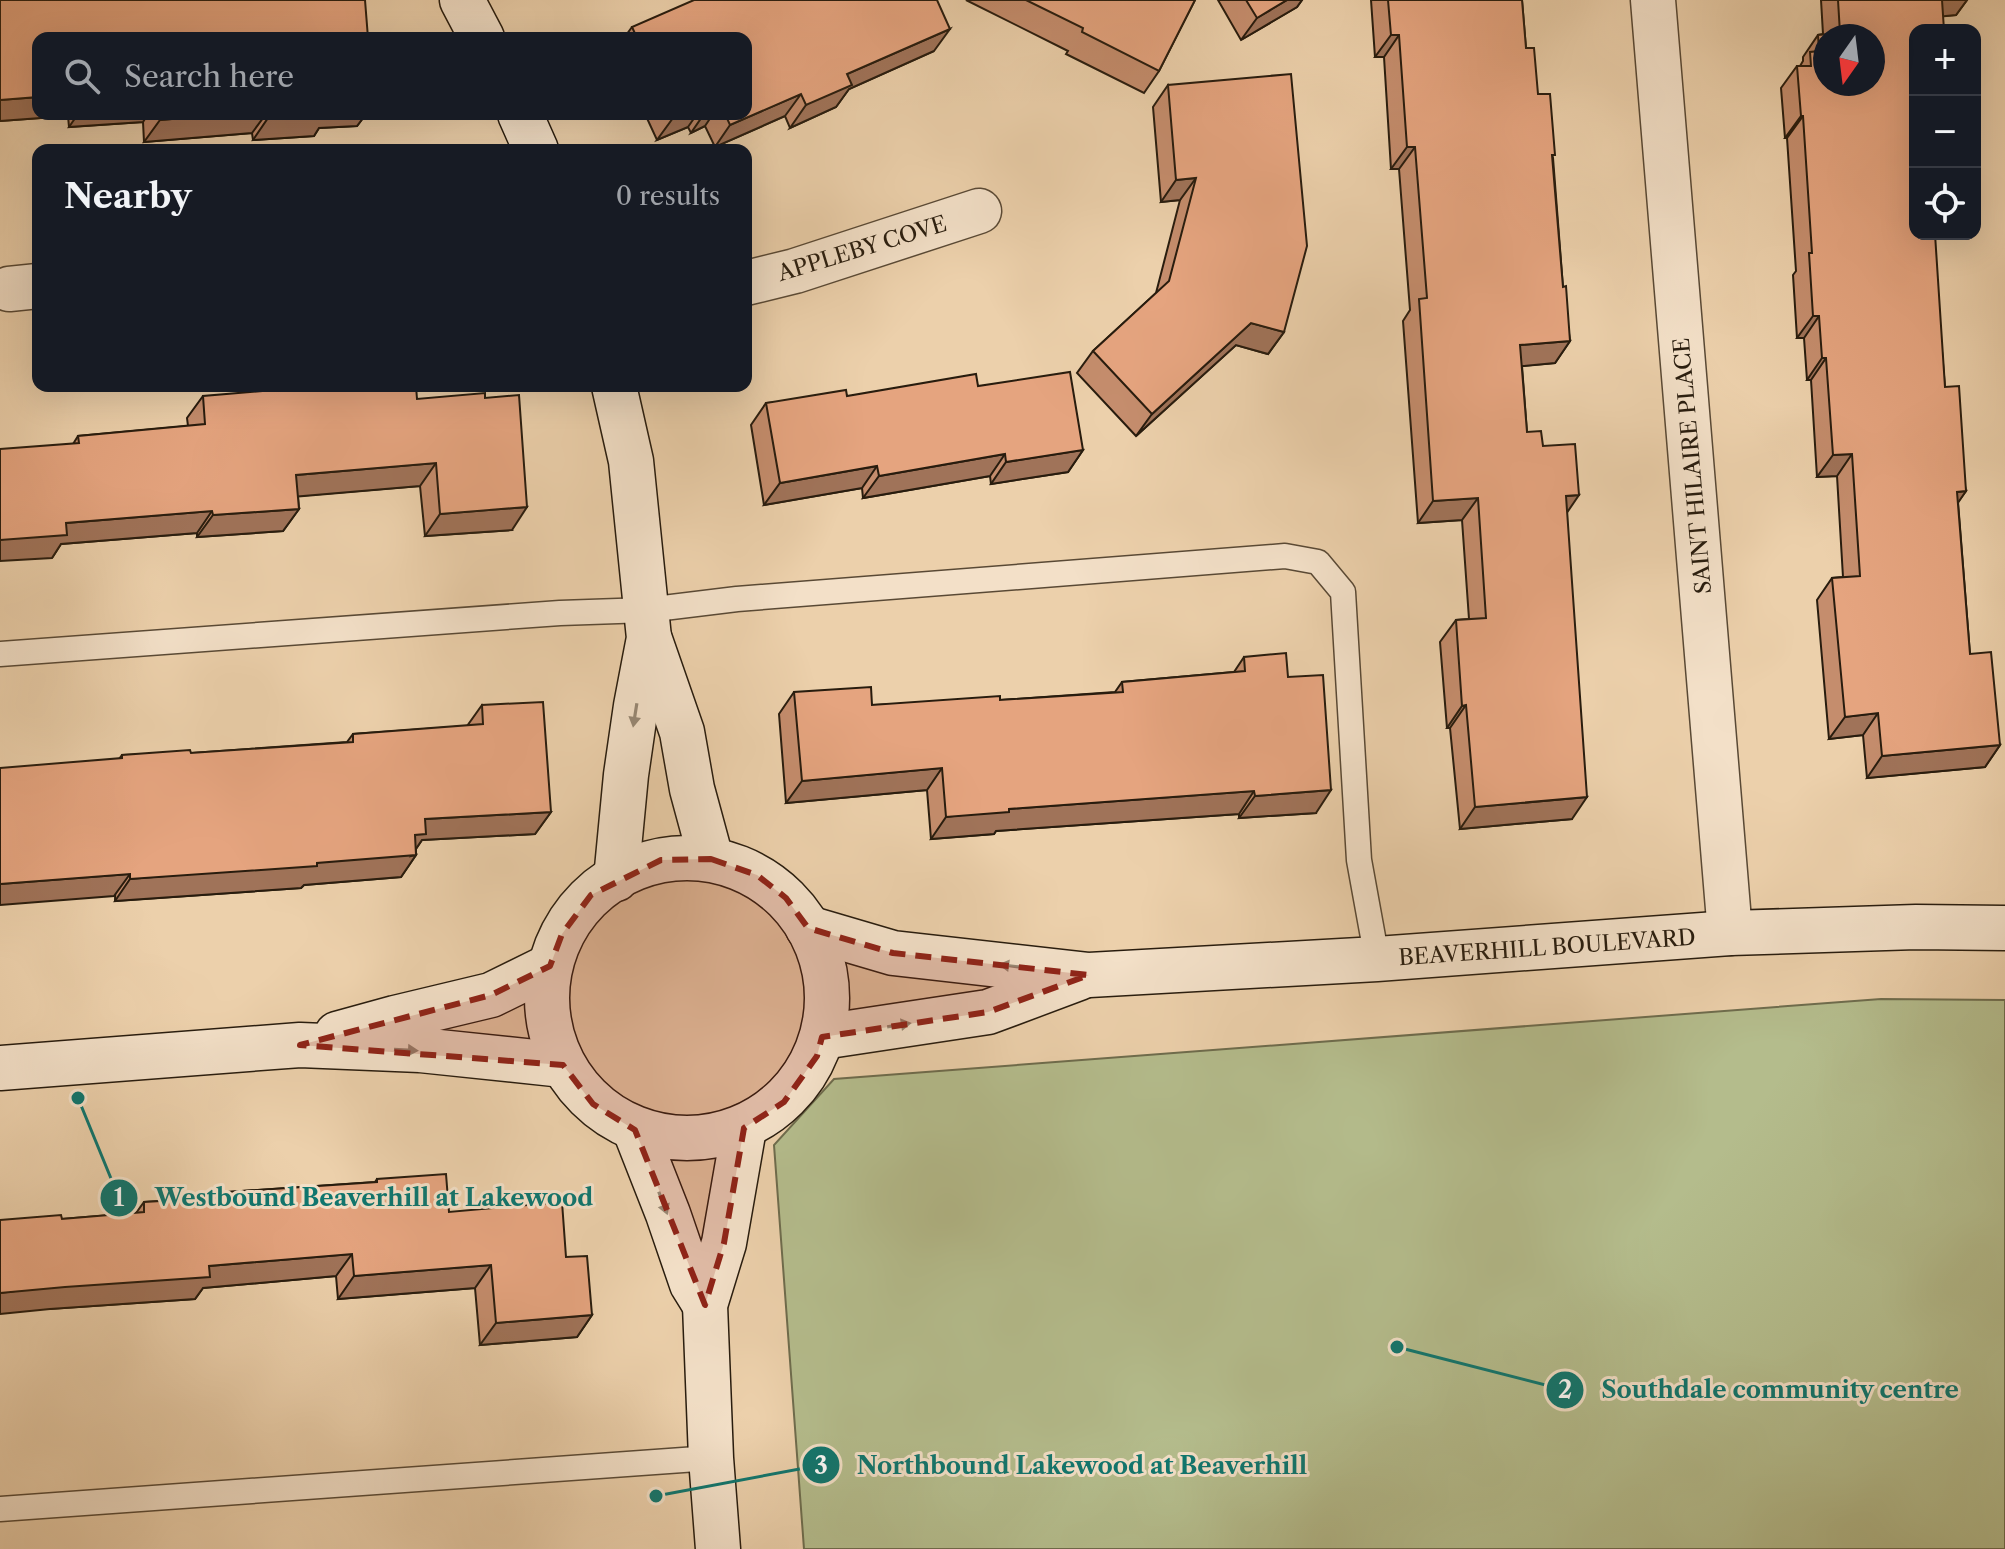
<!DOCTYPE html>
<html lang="en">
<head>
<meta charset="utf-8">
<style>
	body { margin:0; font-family:"Libre Caslon Text",serif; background:#20242c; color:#f1f3f6 }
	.controls { position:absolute; right:24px; top:24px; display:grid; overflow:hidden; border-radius:16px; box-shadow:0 8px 32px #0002 }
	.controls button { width:72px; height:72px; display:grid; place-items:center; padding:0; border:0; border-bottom:2px solid #363941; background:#171b24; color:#f1f3f6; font:40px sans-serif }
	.compass { position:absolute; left:1813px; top:24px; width:72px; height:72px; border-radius:50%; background:#171b24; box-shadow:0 8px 32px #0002; rotate:194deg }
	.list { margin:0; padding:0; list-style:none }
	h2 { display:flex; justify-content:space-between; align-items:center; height:104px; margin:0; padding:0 32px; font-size:34px }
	h2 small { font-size:26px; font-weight:400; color:#9ea1a6 }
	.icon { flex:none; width:44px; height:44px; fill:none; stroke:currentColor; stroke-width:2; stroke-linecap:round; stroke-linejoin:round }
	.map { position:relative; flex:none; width:2005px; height:1549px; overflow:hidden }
	.search { position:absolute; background:#171b24; box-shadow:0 8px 32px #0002; left:32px; top:32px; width:720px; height:88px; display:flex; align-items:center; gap:20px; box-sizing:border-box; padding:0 28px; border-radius:16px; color:#9ea1a6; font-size:30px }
	.panel { position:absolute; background:#171b24; box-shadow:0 8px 32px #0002; left:32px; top:144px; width:720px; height:248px; border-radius:16px }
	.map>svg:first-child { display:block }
	.green { fill:#b4bc8c; stroke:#6e6c4d; stroke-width:2 }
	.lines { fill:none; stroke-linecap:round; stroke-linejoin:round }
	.lane-casing { stroke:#594935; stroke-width:27 }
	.street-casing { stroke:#594935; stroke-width:47 }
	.secondary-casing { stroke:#281c0e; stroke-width:47 }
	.lane { stroke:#f3e0c8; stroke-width:24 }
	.street { stroke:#f3e0c8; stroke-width:44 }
	.secondary { stroke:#f3e0c8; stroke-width:44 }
	.wall { fill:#c58d6d; stroke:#281c0e; stroke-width:2 }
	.shaded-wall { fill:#a07359; stroke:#281c0e; stroke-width:2 }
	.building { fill:#e5a47f; stroke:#281c0e; stroke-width:2; fill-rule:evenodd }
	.oneway { fill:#988874 }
	.marked { fill:#8f2418; fill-opacity:0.2; stroke:#8f2418; stroke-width:6; stroke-dasharray:16 10; stroke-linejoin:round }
	.labels { text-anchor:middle; stroke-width:6; stroke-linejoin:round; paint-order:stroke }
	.street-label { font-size:22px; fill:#281c0e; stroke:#f3e0c8 }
	.leader { fill:none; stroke:#0f766e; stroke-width:3 }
	.callout-dot { fill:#0f766e; stroke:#f3e0c8; stroke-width:3 }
	.mark-label { font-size:24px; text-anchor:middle; font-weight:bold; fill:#fff }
	.callout-label { font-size:24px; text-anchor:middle; font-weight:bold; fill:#0f766e; stroke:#f3e0c8; stroke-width:6; stroke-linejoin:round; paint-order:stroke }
</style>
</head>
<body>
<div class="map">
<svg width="2005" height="1549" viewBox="0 0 2005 1549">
	<rect width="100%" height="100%" fill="#ecd0ab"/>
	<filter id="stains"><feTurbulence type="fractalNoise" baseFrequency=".0025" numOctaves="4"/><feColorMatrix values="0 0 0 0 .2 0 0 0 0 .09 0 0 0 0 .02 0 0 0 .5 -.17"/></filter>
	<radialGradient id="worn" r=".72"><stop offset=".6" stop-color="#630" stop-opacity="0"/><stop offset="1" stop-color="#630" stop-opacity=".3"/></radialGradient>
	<polygon class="green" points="1881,999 2005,1000 2005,1549 804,1549 774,1145 834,1079"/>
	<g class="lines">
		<defs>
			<g id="lane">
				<polyline points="0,654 560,613 647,610 737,599 1285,556 1318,562 1343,592 1359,860 1377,959"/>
				<polyline points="0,1509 711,1458"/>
			</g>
			<g id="street">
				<polyline points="1653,0 1730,933"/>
				<polyline points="746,283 795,271 979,211"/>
				<polyline points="9,289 38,286"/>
			</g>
			<g id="secondary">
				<polyline points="462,0 482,38"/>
				<polyline points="520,114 536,150"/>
				<polyline points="614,386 631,461 649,638 636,706 626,775 616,879"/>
				<polyline points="650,640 682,732 692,789 711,859"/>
				<circle cx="687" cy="998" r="140"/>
				<polyline points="808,928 893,953 1089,975 1377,959 1730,933 1916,927 2005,928"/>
				<polyline points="337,1034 395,1018 491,995 550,966"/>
				<polyline points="822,1037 988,1012 1079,978"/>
				<polyline points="0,1068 300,1045 420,1050 563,1065"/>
				<polyline points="635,1130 668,1214 692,1284 705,1305"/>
				<polyline points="718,1549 711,1458 705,1305 724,1243 744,1128"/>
			</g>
		</defs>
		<use href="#lane" class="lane-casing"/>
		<use href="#street" class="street-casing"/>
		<use href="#secondary" class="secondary-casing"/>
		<use href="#lane" class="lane"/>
		<use href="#street" class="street"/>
		<use href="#secondary" class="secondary"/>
	</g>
	<g class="wall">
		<polygon points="0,0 38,38 38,114 366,114 357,126 319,128 314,136 253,140 252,133 144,142 143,122 69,127 68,116 0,121"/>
		<polygon points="966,0 1195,0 1159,71 1144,93 1066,54 1068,51"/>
		<polygon points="1218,0 1302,0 1297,7 1241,40"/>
		<polygon points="1371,0 1522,0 1526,48 1553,158 1563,287 1570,341 1555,363 1522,366 1527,432 1543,446 1567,512 1572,819 1460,829 1450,728 1447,728 1440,642 1456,620 1469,619 1462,520 1418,523 1403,321 1410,310 1399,169 1391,169 1384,57 1375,57"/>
		<polygon points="1821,0 1967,0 1956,15 1943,16 1915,30 1945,387 1966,491 1958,502 1970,654 2000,745 1985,767 1867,778 1863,735 1829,739 1817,600 1832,578 1843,577 1837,476 1817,477 1811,380 1807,380 1804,338 1797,338 1793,275 1796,271 1787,138 1785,138 1781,88 1797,66 1800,66 1803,61 1803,57 1818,35 1823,34"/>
		<polygon points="632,27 934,51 849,89 836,107 790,128 785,116 715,147 705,126 691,133 688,127 657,140 645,114 746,114 746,38 624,38"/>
		<polygon points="1168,85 1284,332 1268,354 1236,345 1136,436 1077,373 1093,351 1156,293 1180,200 1161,202 1153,107"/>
		<polygon points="978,386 1083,450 1068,472 991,484 990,476 863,498 862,488 764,505 751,425 766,403"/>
		<polygon points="203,396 417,399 512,530 425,536 420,486 298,496 299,509 283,531 197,537 197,533 61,544 52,558 73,444 78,436 188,426 187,418"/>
		<polygon points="1244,657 1288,677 1316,813 1239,818 1239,814 996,831 994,834 931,839 927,790 786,803 779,714 794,692 872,705 1000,700 1115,692 1122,682 1234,672"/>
		<polygon points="482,705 551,812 535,834 422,840 416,849 416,855 401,877 304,885 301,888 115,901 119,759 122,755 191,753 347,742 353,734 467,726"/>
		<polygon points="377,1179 449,1212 566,1257 592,1315 577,1337 480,1345 475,1288 338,1299 336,1276 203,1288 195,1299 50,1309 62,1219 136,1213 144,1202 225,1197 228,1192 375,1182"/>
	</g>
	<g class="shaded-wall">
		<polygon points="1287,0 1302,0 1297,7 1241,40 1257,18"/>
		<polygon points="1938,0 1967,0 1956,15 1926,18"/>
		<polygon points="950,29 934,51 849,89 836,107 790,128 806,105 847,74"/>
		<polygon points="1391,35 1399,35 1384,57 1375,57"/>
		<polygon points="801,94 785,116 715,147 730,125"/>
		<polygon points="38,97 38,114 70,114 68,116 0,121 0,100"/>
		<polygon points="78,114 148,114 143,122 69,127"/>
		<polygon points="234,114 266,114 252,133 144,142 160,120"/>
		<polygon points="321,114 366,114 357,126 319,128 314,136 253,140 268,118"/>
		<polygon points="682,114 697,114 688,127 657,140 673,118"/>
		<polygon points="704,114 713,114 705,126 691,133"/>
		<polygon points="1801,116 1803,116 1787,138 1785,138"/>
		<polygon points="1407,147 1415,147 1399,169 1391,169"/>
		<polygon points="1196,178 1180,200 1161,202 1176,180"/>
		<polygon points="1813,316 1819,316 1804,338 1797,338"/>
		<polygon points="1251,323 1284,332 1268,354 1236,345 1136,436 1152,414"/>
		<polygon points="1570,341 1555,363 1504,368 1520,345"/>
		<polygon points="1822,358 1826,358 1811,380 1807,380"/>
		<polygon points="1083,450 1068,472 991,484 1006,462"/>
		<polygon points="1005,454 990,476 863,498 879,476"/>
		<polygon points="1852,454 1837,476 1817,477 1833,455"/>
		<polygon points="436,463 420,486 280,498 296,475"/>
		<polygon points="877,466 862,488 764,505 780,483"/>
		<polygon points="1966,491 1951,513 1957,492"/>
		<polygon points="1579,495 1564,517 1566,496"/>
		<polygon points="1478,498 1462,520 1418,523 1433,501"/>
		<polygon points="527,507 512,530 425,536 440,514"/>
		<polygon points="299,509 283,531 197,537 213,515"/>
		<polygon points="212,511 197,533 61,544 52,558 0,561 0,540 66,523"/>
		<polygon points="1466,705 1450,728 1447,728 1462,706"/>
		<polygon points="1878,713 1863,735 1829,739 1845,717"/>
		<polygon points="2000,745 1985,767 1867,778 1882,756"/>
		<polygon points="942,768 927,790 786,803 802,781"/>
		<polygon points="1331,790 1316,813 1239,818 1255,796"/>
		<polygon points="1254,791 1239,814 996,831 994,834 931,839 946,817 1009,809"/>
		<polygon points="1587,797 1572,819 1460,829 1475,807"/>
		<polygon points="551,812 535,834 422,840 411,856 416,855 401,877 304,885 301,888 115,901 130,879 317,863 425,819"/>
		<polygon points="130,874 114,896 0,905 0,884"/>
		<polygon points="352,1254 336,1276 203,1288 195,1299 50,1309 0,1314 0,1293 209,1266"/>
		<polygon points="491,1265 475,1288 338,1299 354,1276"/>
		<polygon points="592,1315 577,1337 480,1345 496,1323"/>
	</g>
	<g class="building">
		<polygon points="0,0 365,0 368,38 38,38 38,97 0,100"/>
		<polygon points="694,0 937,0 950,29 847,74 852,85 806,105 801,94 730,125 725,114 746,114 746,38 637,38 632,27"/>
		<polygon points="1026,0 1195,0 1159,71 1082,32 1083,28"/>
		<polygon points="1246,0 1287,0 1257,18"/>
		<polygon points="1388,0 1522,0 1526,48 1534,48 1538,94 1550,94 1555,155 1552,155 1563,287 1566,286 1570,341 1520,345 1527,432 1541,431 1543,446 1575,444 1579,495 1566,496 1587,797 1475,807 1466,705 1462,706 1456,620 1486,618 1478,498 1433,501 1419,299 1427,298 1415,147 1407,147 1399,35 1391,35"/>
		<path d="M1838,0H1942L1944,30H1915V234H1935L1945,387L1959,386L1966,491L1957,492L1970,654L1991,652L2000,745L1882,756L1878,713L1845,717L1832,578L1860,576L1852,454L1833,455L1826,358H1822L1819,316H1813L1809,253H1812L1803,116H1801L1797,66H1811L1810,52L1819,51L1818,35L1840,33ZM1825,36H1873V84H1825Z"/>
		<polygon points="1291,74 1307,246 1284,332 1251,323 1152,414 1093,351 1169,281 1196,178 1176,180 1168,85"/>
		<polygon points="159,114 234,114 160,120"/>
		<polygon points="268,114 321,114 268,118"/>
		<polygon points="671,114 682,114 673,118"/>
		<polygon points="1070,372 1083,450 1006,462 1005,454 879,476 877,466 780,483 766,403 846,390 847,396 976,374 978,386"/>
		<polygon points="320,386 416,386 417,399 485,393 485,398 519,395 527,507 440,514 436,463 296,475 299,509 213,515 212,511 66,523 67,535 0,540 0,449 79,443 78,436 205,424 203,396"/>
		<polygon points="1286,653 1288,677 1323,675 1331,790 1255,796 1254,791 1009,809 1009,812 946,817 942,768 802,781 794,692 871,687 872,705 1000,696 1000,700 1123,692 1122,682 1245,671 1244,657"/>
		<polygon points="543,702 551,812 425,819 426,834 415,835 416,855 317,863 317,866 130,879 130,874 0,884 0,768 122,758 122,755 190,750 191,753 353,742 353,734 483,724 482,705"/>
		<polygon points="446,1174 449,1212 562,1202 566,1257 587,1256 592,1315 496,1323 491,1265 354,1276 352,1254 209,1266 210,1277 65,1287 0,1293 0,1220 61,1215 62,1219 144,1212 144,1202 228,1197 228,1192 377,1182 377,1179"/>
	</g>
	<defs><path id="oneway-solid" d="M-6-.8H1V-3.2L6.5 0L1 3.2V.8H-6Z" transform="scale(2)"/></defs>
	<g class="oneway">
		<use href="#oneway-solid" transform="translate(635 715) rotate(99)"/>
		<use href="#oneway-solid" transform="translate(1011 966) rotate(-173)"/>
		<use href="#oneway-solid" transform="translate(899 1025) rotate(-9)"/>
		<use href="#oneway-solid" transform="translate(406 1050) rotate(3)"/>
		<use href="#oneway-solid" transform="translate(663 1203) rotate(69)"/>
	</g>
	<path class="marked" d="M711,859L757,875L786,898L808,928L893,953L1089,975L988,1012L822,1037L817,1056L784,1102L744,1128L724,1243L705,1305L635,1130L593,1104L563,1065L300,1045L491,995L550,966L562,934L591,895L661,860Z"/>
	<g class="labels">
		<g class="street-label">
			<text transform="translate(862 248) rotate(-17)" y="8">APPLEBY COVE</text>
			<text transform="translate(1692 466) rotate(-95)" y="8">SAINT HILAIRE PLACE</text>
			<text transform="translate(1547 947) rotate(-4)" y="8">BEAVERHILL BOULEVARD</text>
		</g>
	</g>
	<path class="leader" d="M78 1098L119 1198M1397 1347L1565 1390M656 1496L821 1465"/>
	<g class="callout-dot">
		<circle cx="78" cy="1098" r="8"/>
		<circle cx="1397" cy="1347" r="8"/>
		<circle cx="656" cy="1496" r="8"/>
		<circle cx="119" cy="1198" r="20"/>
		<circle cx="1565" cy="1390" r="20"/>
		<circle cx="821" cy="1465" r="20"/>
	</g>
	<g class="mark-label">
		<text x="119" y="1206">1</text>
		<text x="1565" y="1398">2</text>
		<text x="821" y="1474">3</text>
	</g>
	<g class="callout-label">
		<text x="374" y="1206">Westbound Beaverhill at Lakewood</text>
		<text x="1780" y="1398">Southdale community centre</text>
		<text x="1082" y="1474">Northbound Lakewood at Beaverhill</text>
	</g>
	<rect width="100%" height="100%" filter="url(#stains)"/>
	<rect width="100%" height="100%" fill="url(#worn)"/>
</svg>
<div class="controls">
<button>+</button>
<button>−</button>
<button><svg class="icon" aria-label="locate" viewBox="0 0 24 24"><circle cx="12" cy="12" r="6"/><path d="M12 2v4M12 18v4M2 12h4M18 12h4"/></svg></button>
</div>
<svg class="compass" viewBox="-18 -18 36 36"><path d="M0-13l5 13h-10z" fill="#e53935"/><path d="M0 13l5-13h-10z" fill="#9ea1a6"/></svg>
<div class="search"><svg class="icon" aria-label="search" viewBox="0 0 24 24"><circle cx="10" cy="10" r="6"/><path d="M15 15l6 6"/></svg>Search here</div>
<section class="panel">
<h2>Nearby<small>0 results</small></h2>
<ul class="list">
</ul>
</section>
</div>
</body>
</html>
